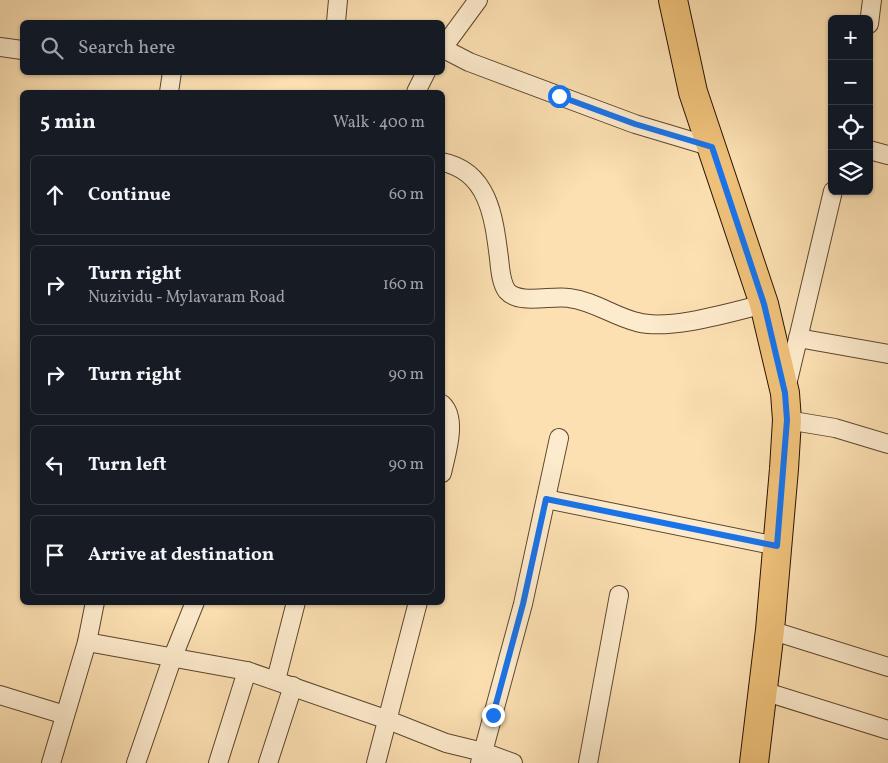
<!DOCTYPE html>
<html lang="en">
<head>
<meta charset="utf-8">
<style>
	body { margin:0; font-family:Vollkorn,serif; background:#242831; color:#f1f3f6 }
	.controls { position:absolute; right:15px; top:15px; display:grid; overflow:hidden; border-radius:8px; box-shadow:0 1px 4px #0004 }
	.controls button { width:45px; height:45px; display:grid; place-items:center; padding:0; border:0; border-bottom:1px solid #363941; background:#171b24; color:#f1f3f6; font:25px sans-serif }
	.stop { position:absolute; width:15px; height:15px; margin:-11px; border:4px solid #1a73e8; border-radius:50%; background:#fff }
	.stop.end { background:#1a73e8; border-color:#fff; box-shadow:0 1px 5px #0008 }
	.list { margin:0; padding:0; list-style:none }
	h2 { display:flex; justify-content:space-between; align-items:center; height:65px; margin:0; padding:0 20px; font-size:21px }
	h2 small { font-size:16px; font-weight:400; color:#9ea1a6 }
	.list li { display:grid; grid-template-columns:32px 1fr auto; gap:15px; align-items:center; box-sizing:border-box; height:80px; margin:0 10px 10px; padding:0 10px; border:1px solid #363941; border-radius:8px }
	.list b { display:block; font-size:19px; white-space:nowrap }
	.list p { margin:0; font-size:16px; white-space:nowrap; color:#9ea1a6 }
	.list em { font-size:16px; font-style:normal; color:#9ea1a6 }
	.icon { flex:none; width:28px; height:28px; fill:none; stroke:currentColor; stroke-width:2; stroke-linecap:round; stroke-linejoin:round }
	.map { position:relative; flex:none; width:888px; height:763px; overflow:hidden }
	.search { position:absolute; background:#171b24; box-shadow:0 1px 4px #0004; left:20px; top:20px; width:425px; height:55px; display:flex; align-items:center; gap:12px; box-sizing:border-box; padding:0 18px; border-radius:8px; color:#9ea1a6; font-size:19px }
	.panel { position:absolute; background:#171b24; box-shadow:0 1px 4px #0004; left:20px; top:90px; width:425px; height:515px; border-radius:8px }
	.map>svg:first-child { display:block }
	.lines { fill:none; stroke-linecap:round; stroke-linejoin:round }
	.street-casing { stroke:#5d462c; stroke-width:20 }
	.primary-casing { stroke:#281200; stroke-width:30 }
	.street { stroke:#fdebcd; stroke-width:18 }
	.primary { stroke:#eec079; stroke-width:28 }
	.route { stroke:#1a73e8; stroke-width:6 }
</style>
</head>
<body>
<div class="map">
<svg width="888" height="763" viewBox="0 0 888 763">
	<rect width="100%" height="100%" fill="#fce0b2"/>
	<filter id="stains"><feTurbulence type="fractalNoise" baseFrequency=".004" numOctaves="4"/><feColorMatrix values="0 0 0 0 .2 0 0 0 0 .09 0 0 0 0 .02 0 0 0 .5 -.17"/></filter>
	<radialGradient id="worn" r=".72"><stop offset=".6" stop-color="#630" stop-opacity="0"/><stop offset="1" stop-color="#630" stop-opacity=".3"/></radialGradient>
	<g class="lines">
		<defs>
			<g id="street">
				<polyline points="336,22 338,0"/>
				<polyline points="869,24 872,0"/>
				<polyline points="0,47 22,50"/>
				<polyline points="442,48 469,62 635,124 712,147"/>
				<polyline points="442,49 478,0"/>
				<polyline points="169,92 172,72"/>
				<polyline points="416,92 426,72"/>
				<polyline points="869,150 888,155"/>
				<path d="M442,162C489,171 494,219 499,258C500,268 501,283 507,291C519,305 552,295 569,298C594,301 613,316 637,322C669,331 732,312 764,304"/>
				<polyline points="798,338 888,354"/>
				<polyline points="787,385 833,191"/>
				<path d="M442,404C458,419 446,454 442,473"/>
				<polyline points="787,420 835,428 888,444"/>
				<polyline points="546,499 777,546"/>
				<polyline points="770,630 888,667"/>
				<polyline points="87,642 247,671 388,720 446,743 483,752 513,763"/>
				<polyline points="276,680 296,602"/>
				<polyline points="763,691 888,730"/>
				<polyline points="0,695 65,715"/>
				<polyline points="51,763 87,642 95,602"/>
				<polyline points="136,763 172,659 195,602"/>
				<polyline points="218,763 247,671"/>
				<polyline points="268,763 293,686"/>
				<polyline points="376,763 418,602"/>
				<polyline points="480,763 523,604 559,438"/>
				<polyline points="588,763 619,595"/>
			</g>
			<polyline id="primary" points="673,0 693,92 764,304 785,393 787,420 784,469 770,630 754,763"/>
		</defs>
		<use href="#street" class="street-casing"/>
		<use href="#primary" class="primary-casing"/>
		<use href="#street" class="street"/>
		<use href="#primary" class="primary"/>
	</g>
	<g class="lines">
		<polyline class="route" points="493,715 523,604 546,499 777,546 787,420 785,393 764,304 712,147 635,124 559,96"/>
	</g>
	<rect width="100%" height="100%" filter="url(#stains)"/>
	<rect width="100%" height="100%" fill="url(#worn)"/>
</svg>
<div class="controls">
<button>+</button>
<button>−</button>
<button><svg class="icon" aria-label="locate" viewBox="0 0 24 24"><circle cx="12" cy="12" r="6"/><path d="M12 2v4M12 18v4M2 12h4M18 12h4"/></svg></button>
<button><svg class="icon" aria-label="layers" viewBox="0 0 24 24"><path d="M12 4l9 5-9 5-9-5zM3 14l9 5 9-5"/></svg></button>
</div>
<div class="stop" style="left:559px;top:96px"></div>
<div class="stop end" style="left:493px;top:715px"></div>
<div class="search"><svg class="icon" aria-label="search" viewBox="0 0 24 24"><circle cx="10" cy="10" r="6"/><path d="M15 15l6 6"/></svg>Search here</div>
<section class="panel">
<h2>5 min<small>Walk · 400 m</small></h2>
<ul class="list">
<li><svg class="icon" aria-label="ahead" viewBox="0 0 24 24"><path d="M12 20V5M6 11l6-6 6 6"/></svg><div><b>Continue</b></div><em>60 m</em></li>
<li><svg class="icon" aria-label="right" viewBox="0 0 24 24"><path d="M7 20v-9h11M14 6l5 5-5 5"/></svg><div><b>Turn right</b><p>Nuzividu - Mylavaram Road</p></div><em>160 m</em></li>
<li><svg class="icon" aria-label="right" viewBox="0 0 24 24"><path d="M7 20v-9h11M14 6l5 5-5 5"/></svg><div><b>Turn right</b></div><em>90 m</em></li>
<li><svg class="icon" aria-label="left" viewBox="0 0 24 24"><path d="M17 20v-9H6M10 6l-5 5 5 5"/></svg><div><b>Turn left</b></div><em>90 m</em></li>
<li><svg class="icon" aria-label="arrive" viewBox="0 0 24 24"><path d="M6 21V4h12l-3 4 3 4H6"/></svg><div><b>Arrive at destination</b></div></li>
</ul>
</section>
</div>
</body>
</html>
